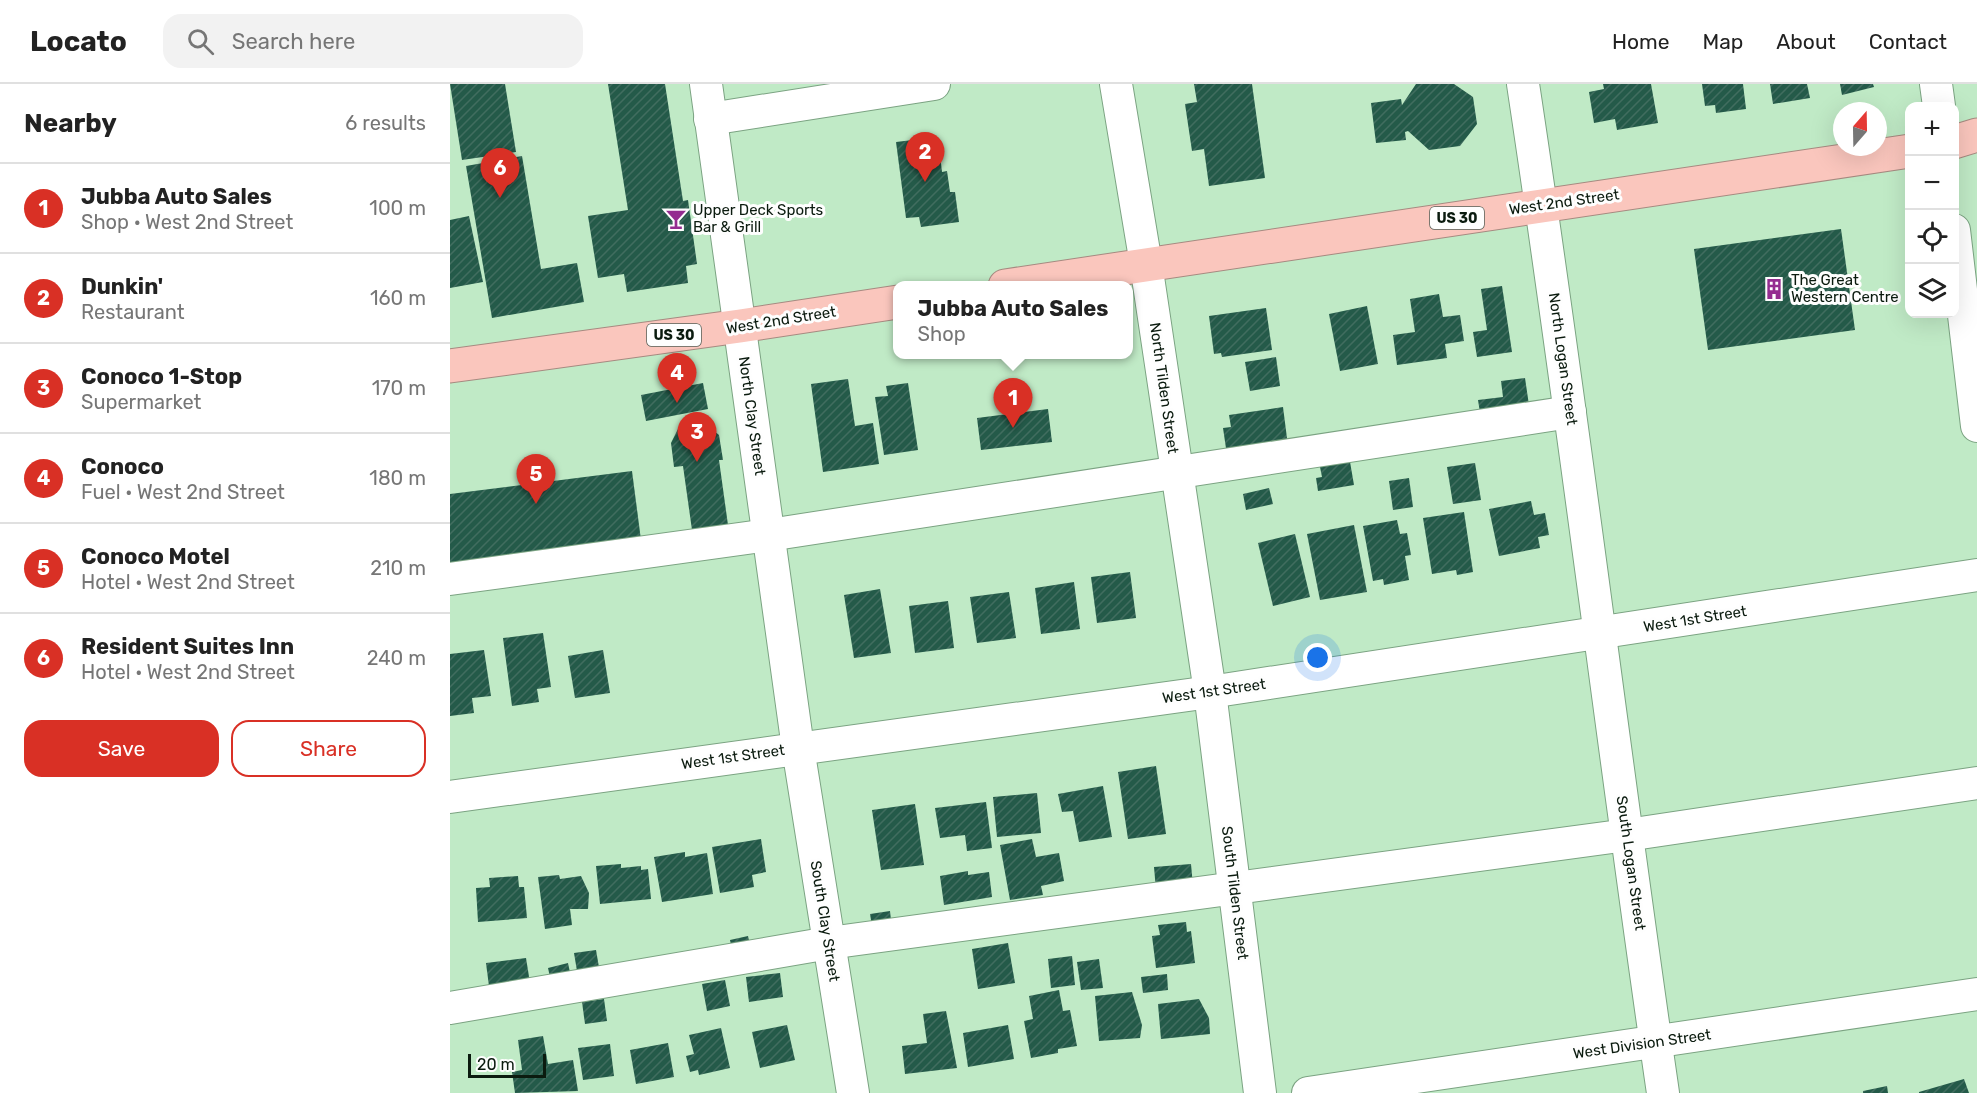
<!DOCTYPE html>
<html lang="en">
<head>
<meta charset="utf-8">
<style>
	body { margin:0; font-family:Rubik,sans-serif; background:#f2f2f2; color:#222 }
	.controls { position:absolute; right:18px; top:18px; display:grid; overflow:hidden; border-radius:12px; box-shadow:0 6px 24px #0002 }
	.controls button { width:54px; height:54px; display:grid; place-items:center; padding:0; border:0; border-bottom:2px solid #e0e0e0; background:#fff; color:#222; font:30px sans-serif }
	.compass { position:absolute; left:1383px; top:18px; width:54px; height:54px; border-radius:50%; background:#fff; box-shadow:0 6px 24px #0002; rotate:20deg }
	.scale { position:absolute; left:18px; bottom:15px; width:78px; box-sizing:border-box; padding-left:6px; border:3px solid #0b1b0f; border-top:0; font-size:16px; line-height:21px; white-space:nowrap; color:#0b1b0f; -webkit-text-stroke:4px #fefefe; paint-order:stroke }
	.you { position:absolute; left:868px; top:574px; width:21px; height:21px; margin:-15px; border:4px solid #fff; border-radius:50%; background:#1a73e8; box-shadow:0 0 0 9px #1a73e833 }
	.badge { display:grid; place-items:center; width:39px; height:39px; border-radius:50%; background:#d93025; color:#fff; font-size:20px; font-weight:700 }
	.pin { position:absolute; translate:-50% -50px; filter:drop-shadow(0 2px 3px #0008) }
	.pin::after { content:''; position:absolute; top:32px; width:21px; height:18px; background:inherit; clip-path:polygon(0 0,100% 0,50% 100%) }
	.popup { position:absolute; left:443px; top:197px; width:240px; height:78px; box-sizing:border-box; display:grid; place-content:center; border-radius:12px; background:#fff; filter:drop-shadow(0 2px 4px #0005); font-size:20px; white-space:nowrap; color:#767676 }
	.popup b { font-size:22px; color:#222 }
	.popup::after { content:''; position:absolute; left:50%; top:100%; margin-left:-12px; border:12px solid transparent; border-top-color:#fff }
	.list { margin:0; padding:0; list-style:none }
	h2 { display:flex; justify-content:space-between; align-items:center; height:78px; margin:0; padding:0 24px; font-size:26px }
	h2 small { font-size:20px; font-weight:400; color:#767676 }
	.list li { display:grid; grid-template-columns:39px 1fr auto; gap:18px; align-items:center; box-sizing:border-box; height:90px; padding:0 24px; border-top:2px solid #e0e0e0 }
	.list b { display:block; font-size:22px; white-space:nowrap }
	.list p { margin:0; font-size:20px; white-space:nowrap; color:#767676 }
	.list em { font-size:20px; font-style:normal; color:#767676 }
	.actions { display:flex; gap:12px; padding:18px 24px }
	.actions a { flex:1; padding:14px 0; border:2px solid #d93025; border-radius:18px; text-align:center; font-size:21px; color:#d93025 }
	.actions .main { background:#d93025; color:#fff }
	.icon { flex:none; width:33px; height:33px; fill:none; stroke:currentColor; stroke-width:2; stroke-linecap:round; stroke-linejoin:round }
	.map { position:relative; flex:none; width:1527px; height:1009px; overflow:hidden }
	header { display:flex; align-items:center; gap:36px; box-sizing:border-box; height:84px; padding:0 30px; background:#fff; border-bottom:2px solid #e0e0e0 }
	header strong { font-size:28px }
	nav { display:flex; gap:33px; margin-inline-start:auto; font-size:21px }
	.search { width:420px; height:54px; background:#f2f2f2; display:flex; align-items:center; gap:15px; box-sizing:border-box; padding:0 21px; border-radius:18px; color:#767676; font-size:22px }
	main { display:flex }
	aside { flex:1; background:#fff }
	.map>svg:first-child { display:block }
	.building { fill:url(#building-hatch) }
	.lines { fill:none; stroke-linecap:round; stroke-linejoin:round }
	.minor-casing { stroke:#7ba382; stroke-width:34 }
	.highway-casing { stroke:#a68a80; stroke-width:35 }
	.minor { stroke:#fff; stroke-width:32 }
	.highway { stroke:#fac6bd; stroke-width:33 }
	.labels { text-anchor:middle; stroke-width:6; stroke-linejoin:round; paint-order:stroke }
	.shield { fill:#fefefe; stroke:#545f57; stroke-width:1.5 }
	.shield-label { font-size:14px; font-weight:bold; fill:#0b1b0f }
	.street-label { font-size:15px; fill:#0b1b0f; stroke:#fefefe }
	.poi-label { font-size:15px; fill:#0b1b0f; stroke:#fefefe; text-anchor:start }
</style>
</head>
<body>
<header>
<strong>Locato</strong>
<div class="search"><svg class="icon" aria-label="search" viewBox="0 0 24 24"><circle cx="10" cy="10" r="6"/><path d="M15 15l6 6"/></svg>Search here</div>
<nav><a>Home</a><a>Map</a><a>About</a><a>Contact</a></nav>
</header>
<main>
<aside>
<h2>Nearby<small>6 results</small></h2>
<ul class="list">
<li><span class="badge">1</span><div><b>Jubba Auto Sales</b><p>Shop · West 2nd Street</p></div><em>100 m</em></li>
<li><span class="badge">2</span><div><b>Dunkin'</b><p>Restaurant</p></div><em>160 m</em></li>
<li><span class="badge">3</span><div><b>Conoco 1-Stop</b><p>Supermarket</p></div><em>170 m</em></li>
<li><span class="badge">4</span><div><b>Conoco</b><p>Fuel · West 2nd Street</p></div><em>180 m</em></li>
<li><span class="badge">5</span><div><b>Conoco Motel</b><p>Hotel · West 2nd Street</p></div><em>210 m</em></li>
<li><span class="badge">6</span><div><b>Resident Suites Inn</b><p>Hotel · West 2nd Street</p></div><em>240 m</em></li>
</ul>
<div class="actions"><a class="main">Save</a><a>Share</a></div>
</aside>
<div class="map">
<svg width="1527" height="1009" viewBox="0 0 1527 1009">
	<defs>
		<pattern id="building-hatch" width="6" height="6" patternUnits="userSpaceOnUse" patternTransform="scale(1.5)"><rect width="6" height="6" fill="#245a49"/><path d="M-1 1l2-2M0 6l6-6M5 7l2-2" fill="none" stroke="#416d5f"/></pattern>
	</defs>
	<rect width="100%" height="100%" fill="#c0eac6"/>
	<g class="building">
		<polygon points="0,0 55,0 66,68 12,76"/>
		<polygon points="158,0 215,0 233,117 238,116 247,180 236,182 238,199 177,208 174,190 148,194 138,132 178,126"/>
		<polygon points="744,0 802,0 815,94 759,102 754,65 742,67 735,20 747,18"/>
		<polygon points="966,0 1004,0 1023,13 1027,40 1010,62 979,66 958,47 955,48 956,56 926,59 921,19 951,15 952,21"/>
		<polygon points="1153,0 1201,0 1208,39 1167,46 1165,35 1144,39 1139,8 1154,5"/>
		<polygon points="1252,0 1293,0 1296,25 1266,29 1265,21 1255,22"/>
		<polygon points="1320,0 1357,0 1360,14 1323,20"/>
		<polygon points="1390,0 1423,0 1424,3 1392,11"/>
		<polygon points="488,53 492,88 497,87 500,108 505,108 509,138 471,143 469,133 456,134 446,58"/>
		<polygon points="72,72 91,185 127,179 134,218 42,234 16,82"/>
		<polygon points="19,132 33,198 0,204 0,136"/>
		<polygon points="1391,145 1405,246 1258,266 1244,165"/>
		<polygon points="1052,202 1062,268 1027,273 1023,248 1037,246 1031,205"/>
		<polygon points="989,210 993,233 1010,231 1014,257 995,260 997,274 947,281 943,251 965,248 960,215"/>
		<polygon points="917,222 928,280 890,287 879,230"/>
		<polygon points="816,224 822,266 772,273 771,269 764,270 759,232"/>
		<polygon points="826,273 830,302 800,307 795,278"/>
		<polygon points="1075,294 1080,328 1031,335 1028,316 1053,313 1051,297"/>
		<polygon points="398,295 405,342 423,339 429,380 373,388 361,300"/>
		<polygon points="253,299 258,325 196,337 191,311"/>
		<polygon points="458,299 468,366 434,371 425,313 438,312 436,302"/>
		<polygon points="833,323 838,362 777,371 773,344 781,343 779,331"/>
		<polygon points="598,325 602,358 531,366 527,334"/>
		<polygon points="252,337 269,351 273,376 269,376 278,441 242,446 233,382 224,383 221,359 231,339"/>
		<polygon points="899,372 904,401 868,407 866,394 872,393 869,378"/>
		<polygon points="1025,379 1031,416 1003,420 997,383"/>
		<polygon points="182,387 191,456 0,479 0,410"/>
		<polygon points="959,394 963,423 943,426 939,397"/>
		<polygon points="819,404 823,420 796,426 793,410"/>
		<polygon points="1081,417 1084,431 1095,429 1099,451 1088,453 1090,464 1049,472 1039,425"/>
		<polygon points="1014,428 1023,488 1007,491 1006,486 982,490 973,434"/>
		<polygon points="947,436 950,450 957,449 961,471 955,472 959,496 934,501 933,495 923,497 913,442"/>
		<polygon points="904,441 917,508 870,516 857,450"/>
		<polygon points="845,450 860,513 823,522 808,459"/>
		<polygon points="680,488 686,534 647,539 641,493"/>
		<polygon points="624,498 630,545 591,550 585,504"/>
		<polygon points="430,505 441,569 404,574 394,511"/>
		<polygon points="559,508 566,554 527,559 520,513"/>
		<polygon points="498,517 504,564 465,569 459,522"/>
		<polygon points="93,549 101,603 87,605 89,618 62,622 53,554"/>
		<polygon points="34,566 41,612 22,614 24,629 0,632 0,570"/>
		<polygon points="153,566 160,609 125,614 118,572"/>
		<polygon points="706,682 716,750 678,755 668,688"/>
		<polygon points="653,702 662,753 629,758 623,727 612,728 608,710"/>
		<polygon points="587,709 591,749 547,753 543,713"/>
		<polygon points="536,718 542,764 517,767 515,751 490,754 485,724"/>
		<polygon points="465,720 474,781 431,786 422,726"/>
		<polygon points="311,755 316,788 302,791 304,803 270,809 262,763"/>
		<polygon points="582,755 586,773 609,769 614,797 591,802 593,811 560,816 550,761"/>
		<polygon points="235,768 235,773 257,769 263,810 212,818 204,773"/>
		<polygon points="171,780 171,784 191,782 191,786 198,785 201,815 150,820 146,782"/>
		<polygon points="741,780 743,802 706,806 704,783"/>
		<polygon points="518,787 518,791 539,788 542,813 494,821 490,792"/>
		<polygon points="109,791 110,795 131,792 139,809 138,825 120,825 122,841 95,845 88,793"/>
		<polygon points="68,792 69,803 74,803 77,834 28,838 26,804 40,803 39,794"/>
		<polygon points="440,827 442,845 423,848 420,830"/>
		<polygon points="736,838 737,848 741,847 745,879 706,884 702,852 710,851 708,841"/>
		<polygon points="298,852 301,865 283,870 280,856"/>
		<polygon points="558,859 565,899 528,905 522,865"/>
		<polygon points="146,866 151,895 129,899 124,869"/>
		<polygon points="622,872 625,901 601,904 598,875"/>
		<polygon points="76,874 81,905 40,910 36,879"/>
		<polygon points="649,875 653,904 631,906 627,878"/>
		<polygon points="118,879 122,898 102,902 98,884"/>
		<polygon points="330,889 333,913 299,918 296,893"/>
		<polygon points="717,890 718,906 693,909 691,893"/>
		<polygon points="275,896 280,922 257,927 252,900"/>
		<polygon points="609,906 613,927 620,926 627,962 608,965 608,969 581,974 574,937 583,935 579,912"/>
		<polygon points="682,908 692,941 690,954 649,957 645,912"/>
		<polygon points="154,915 157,937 135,940 132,918"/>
		<polygon points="749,915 759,934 760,950 711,955 708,920"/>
		<polygon points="496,927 507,984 455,990 452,962 477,959 473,930"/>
		<polygon points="337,941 345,976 310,984 302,948"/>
		<polygon points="558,941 564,975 518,983 513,949"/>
		<polygon points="271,944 280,984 249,991 248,986 240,988 236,972 244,970 239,951"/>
		<polygon points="93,952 98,980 123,976 128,1007 65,1009 62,988 72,986 68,956"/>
		<polygon points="218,959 224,993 186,1000 180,966"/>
		<polygon points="160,960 164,992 133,996 128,964"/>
		<polygon points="1514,995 1519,1009 1469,1009 1469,1008"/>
		<polygon points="1437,1002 1438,1009 1413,1009 1413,1007"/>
	</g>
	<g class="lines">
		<defs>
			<g id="minor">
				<polyline points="256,0 348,664 403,1009"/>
				<polyline points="666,0 696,180 760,608 810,1009"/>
				<path d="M1073,0C1124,336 1164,673 1213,1009"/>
				<polyline points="1486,0 1489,22"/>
				<polyline points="260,35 484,0"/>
				<polyline points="1504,146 1527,342"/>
				<polyline points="0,495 319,451 1120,328"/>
				<polyline points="0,713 760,608 1527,491"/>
				<polyline points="0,924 379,859 1177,751 1527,699"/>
				<polyline points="858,1009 1527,910"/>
			</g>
			<g id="highway">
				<polyline points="1504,58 1527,51"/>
				<polyline points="555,202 1460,67"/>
				<polyline points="0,282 290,242 448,218"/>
			</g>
		</defs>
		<use href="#minor" class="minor-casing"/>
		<use href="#highway" class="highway-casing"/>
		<use href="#minor" class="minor"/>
		<use href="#highway" class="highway"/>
	</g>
	<defs>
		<symbol id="bar-bare" viewBox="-9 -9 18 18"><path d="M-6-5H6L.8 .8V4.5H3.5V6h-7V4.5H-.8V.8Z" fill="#942c90" stroke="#fefefe" stroke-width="2.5" paint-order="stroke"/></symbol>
		<symbol id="building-bare" viewBox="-9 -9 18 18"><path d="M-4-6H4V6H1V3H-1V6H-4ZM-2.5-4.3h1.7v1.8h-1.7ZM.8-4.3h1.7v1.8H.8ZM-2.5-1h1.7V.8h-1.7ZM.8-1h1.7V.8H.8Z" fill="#942c90" stroke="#fefefe" stroke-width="2.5" paint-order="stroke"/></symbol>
	</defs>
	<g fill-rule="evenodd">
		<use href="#bar-bare" x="211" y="120" width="30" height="30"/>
		<use href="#building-bare" x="1309" y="190" width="30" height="30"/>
	</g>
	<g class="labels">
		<g class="shield">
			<rect x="980" y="123" width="54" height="22" rx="4.5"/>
			<rect x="197" y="240" width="54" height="22" rx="4.5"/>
		</g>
		<g class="shield-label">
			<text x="1007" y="139">US 30</text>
			<text x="224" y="256">US 30</text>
		</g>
		<g class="street-label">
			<text transform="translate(1114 118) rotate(-8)" y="5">West 2nd Street</text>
			<text transform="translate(331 236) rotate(-9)" y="5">West 2nd Street</text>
			<text transform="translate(1113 275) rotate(82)" y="5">North Logan Street</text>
			<text transform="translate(714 304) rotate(82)" y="5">North Tilden Street</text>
			<text transform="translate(302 332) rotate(82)" y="5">North Clay Street</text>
			<text transform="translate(1245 535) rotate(-9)" y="5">West 1st Street</text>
			<text transform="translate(764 607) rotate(-8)" y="5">West 1st Street</text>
			<text transform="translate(283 673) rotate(-8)" y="5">West 1st Street</text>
			<text transform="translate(1181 779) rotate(82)" y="5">South Logan Street</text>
			<text transform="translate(785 809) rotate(83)" y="5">South Tilden Street</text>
			<text transform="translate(375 837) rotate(81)" y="5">South Clay Street</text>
			<text transform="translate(1192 960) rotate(-8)" y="5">West Division Street</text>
		</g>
		<g class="poi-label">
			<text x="243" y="131">Upper Deck Sports<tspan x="243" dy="17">Bar &amp; Grill</tspan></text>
			<text x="1341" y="201">The Great<tspan x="1341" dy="17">Western Centre</tspan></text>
		</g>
	</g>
</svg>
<div class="controls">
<button>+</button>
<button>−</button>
<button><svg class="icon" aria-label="locate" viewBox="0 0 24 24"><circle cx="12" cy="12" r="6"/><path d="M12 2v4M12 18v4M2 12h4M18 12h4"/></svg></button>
<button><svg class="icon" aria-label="layers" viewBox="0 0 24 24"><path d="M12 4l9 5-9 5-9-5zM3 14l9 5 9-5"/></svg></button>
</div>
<svg class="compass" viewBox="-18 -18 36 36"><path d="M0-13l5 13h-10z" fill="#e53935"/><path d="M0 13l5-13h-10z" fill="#767676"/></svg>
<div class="scale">20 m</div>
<div class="you"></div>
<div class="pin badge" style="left:563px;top:344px">1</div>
<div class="popup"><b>Jubba Auto Sales</b>Shop</div>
<div class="pin badge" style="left:475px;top:98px">2</div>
<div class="pin badge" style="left:247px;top:378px">3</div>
<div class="pin badge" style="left:227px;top:319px">4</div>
<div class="pin badge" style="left:86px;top:420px">5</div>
<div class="pin badge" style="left:50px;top:114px">6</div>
</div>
</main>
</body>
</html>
